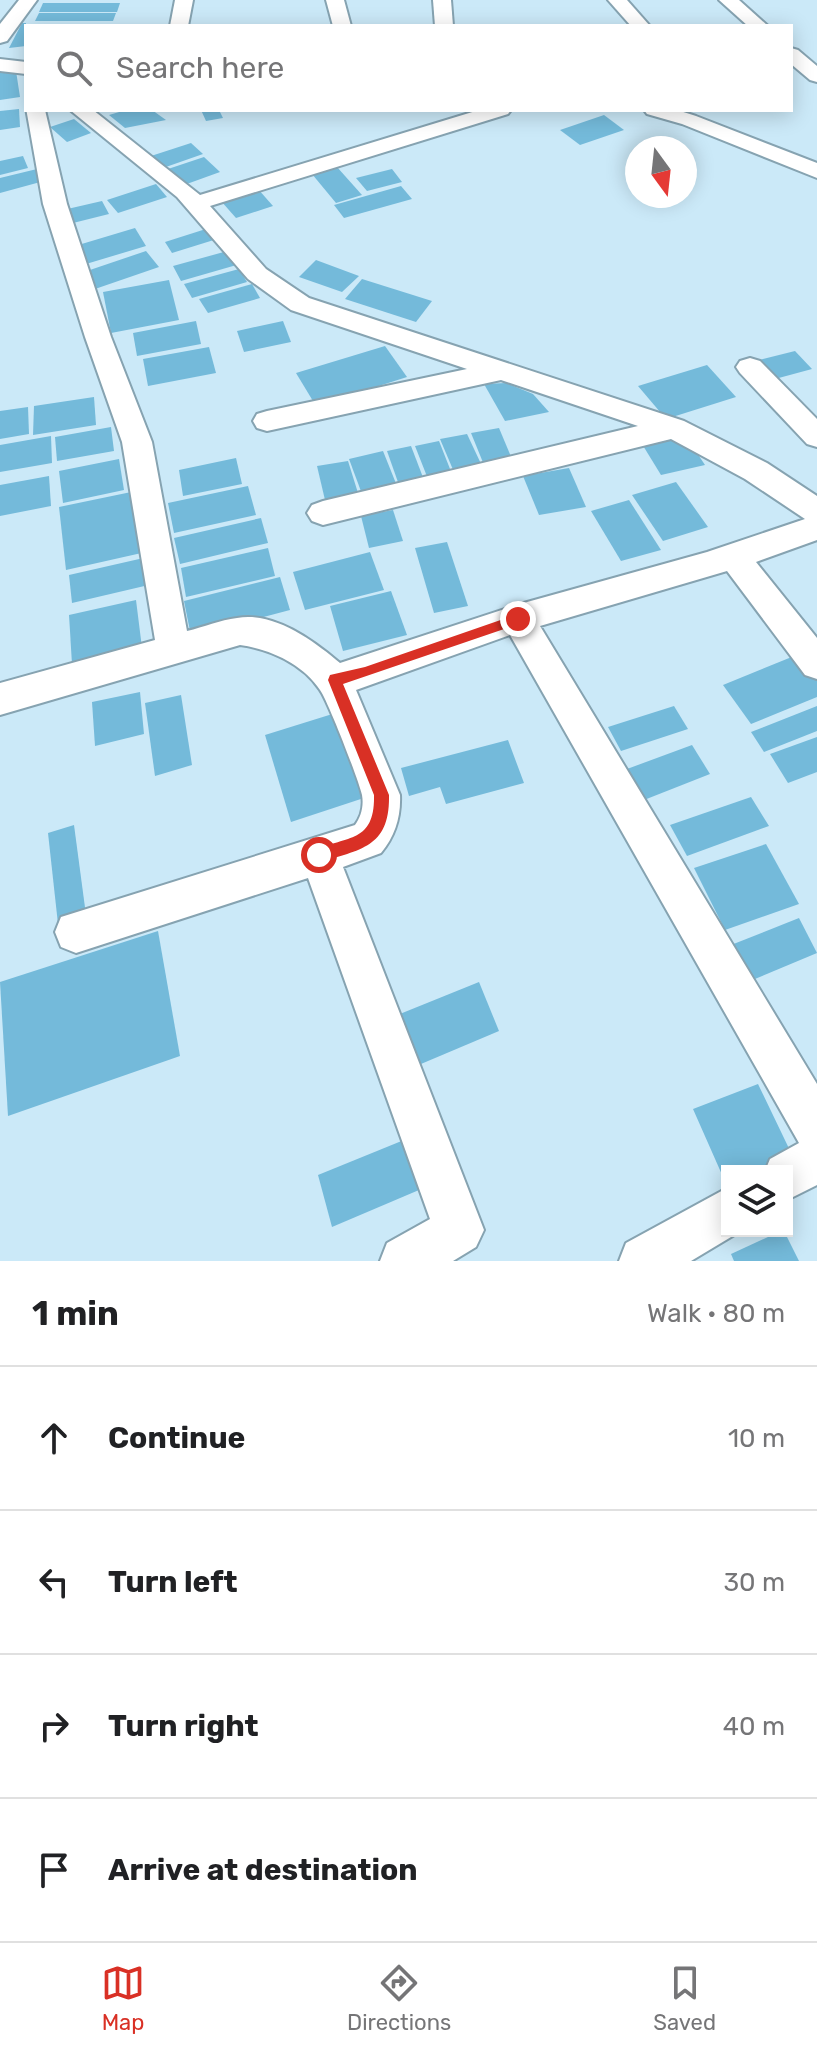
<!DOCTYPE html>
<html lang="en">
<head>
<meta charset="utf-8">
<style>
	body { margin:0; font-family:Rubik,sans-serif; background:#f6f6f6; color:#202124 }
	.controls { position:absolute; right:24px; bottom:24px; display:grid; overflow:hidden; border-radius:0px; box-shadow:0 4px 20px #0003 }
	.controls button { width:72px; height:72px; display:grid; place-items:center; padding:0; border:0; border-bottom:2px solid #e0e0e0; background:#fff; color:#202124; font:40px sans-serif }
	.compass { position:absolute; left:625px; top:136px; width:72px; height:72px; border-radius:50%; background:#fff; box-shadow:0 4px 20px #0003; rotate:165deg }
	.stop { position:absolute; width:24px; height:24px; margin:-18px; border:6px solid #d93025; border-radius:50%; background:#fff }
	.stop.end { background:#d93025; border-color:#fff; box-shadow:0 2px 8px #0008 }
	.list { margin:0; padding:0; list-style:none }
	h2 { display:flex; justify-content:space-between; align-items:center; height:104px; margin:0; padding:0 32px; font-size:34px }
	h2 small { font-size:26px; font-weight:400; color:#757577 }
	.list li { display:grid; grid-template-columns:52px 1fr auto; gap:24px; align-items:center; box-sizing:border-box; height:144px; padding:0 32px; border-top:2px solid #e0e0e0 }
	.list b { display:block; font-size:30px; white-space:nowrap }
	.list em { font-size:26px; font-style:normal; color:#757577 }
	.icon { flex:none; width:44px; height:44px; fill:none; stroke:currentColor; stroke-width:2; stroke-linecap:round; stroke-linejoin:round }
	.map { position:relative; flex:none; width:817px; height:1261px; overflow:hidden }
	.search { position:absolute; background:#fff; box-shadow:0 4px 20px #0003; left:24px; right:24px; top:24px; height:88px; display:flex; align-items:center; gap:20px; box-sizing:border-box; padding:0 28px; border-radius:0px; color:#757577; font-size:30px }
	.sheet { height:680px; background:#fff }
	nav { display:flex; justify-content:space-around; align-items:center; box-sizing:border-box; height:112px; border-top:2px solid #e0e0e0; background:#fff; font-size:22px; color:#757577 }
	nav a { display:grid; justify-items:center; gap:4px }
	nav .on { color:#d93025 }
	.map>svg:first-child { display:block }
	.building { fill:#74bada }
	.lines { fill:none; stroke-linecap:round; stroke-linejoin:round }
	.minor-casing { stroke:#86a3b1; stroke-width:4 }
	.minor { fill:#fff; fill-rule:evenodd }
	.route { fill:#d93025 }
</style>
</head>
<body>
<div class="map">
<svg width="817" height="1261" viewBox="0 0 817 1261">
	<rect width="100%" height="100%" fill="#cbe9f8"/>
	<g class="building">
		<polygon points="43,3 120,3 117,12 39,12"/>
		<polygon points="39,13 116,13 113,21 35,21"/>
		<polygon points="22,23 26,23 26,46 9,48"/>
		<polygon points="0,70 16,71 20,97 0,100"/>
		<polygon points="19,109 20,127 0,130 0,111"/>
		<polygon points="126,110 152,110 166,120 125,128 109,115"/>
		<polygon points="201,110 219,110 223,118 206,121"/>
		<polygon points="604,115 624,130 580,145 560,130"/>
		<polygon points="74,119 91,133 67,142 50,127"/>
		<polygon points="191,143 203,154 163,168 151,156"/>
		<polygon points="23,156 28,168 0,175 0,161"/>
		<polygon points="204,157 220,172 184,185 168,169"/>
		<polygon points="337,167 362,195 336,203 312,174"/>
		<polygon points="37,169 44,181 0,193 0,178"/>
		<polygon points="392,169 402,182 367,191 356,178"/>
		<polygon points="156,184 167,197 118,213 107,200"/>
		<polygon points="401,186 412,199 344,218 334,205"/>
		<polygon points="258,189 273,206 236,218 221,201"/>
		<polygon points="102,201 109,214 69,224 63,210"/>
		<polygon points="135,228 146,246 86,264 75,246"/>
		<polygon points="209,228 217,239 172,253 165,242"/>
		<polygon points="231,250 240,264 181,281 173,266"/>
		<polygon points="146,251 159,267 95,289 84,272"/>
		<polygon points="316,260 359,276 342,292 299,277"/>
		<polygon points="239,269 247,282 192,298 184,284"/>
		<polygon points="362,279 432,301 416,322 345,299"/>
		<polygon points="169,280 179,320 111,333 103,292"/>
		<polygon points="252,284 260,298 208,313 199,299"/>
		<polygon points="196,321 201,344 137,356 133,333"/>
		<polygon points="283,321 291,342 244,352 237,331"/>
		<polygon points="385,346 407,377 316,406 296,373"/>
		<polygon points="209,347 216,373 148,386 143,359"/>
		<polygon points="795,351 812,369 775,379 759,360"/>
		<polygon points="707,365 736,397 666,419 638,386"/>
		<polygon points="506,383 533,394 549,412 505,421 484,384"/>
		<polygon points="94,397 96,425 33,435 34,406"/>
		<polygon points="28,407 29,434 0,439 0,411"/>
		<polygon points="111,427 114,451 57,461 55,437"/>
		<polygon points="499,428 512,459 484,465 471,433"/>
		<polygon points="467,434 482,466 454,472 440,439"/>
		<polygon points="685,435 705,465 661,475 642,444"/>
		<polygon points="51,436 52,463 0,472 0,445"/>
		<polygon points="439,441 452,474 428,479 415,446"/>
		<polygon points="411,446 424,480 399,485 387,451"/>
		<polygon points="383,451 397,486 362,494 349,459"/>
		<polygon points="236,458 242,484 183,496 179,470"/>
		<polygon points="119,459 124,490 63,503 59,471"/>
		<polygon points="348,461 358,493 325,500 317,466"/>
		<polygon points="569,468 586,507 539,515 523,476"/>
		<polygon points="49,476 51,506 0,516 0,485"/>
		<polygon points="676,482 708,527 663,541 632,495"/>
		<polygon points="248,486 256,515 174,533 168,503"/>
		<polygon points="136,491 146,552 66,570 59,507"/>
		<polygon points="629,500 661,550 621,561 591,511"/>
		<polygon points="393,510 403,541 369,548 361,516"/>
		<polygon points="261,518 268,543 180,564 174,538"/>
		<polygon points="447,542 468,606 434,613 415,548"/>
		<polygon points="268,548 275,576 186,597 181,568"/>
		<polygon points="370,552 384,590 305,610 293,572"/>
		<polygon points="148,557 153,584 72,603 69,575"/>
		<polygon points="280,577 290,610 191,636 184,601"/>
		<polygon points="391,591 407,635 343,651 330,606"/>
		<polygon points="136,600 142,648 72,664 69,615"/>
		<polygon points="804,652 817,668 817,697 751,724 723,685"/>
		<polygon points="140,692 144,734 95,746 92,702"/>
		<polygon points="181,695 192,765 155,776 145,703"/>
		<polygon points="674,706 688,729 621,751 608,727"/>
		<polygon points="817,706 817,731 764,752 751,732"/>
		<polygon points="342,711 373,795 291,822 265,735"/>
		<polygon points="817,737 817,772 788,783 770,754"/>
		<polygon points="508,740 524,783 446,804 440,787 409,796 401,768"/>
		<polygon points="692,745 710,774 644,800 627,769"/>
		<polygon points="751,797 769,826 687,856 670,825"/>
		<polygon points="74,825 86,915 58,924 48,833"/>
		<polygon points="766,844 799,904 725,930 694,868"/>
		<polygon points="799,918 817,953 750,981 731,945"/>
		<polygon points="158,931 180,1056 8,1116 0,982"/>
		<polygon points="479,982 499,1031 402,1072 385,1020"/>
		<polygon points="758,1084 795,1161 770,1171 727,1171 727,1186 693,1109"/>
		<polygon points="404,1140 419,1190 332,1227 318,1175"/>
		<polygon points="781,1231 784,1231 799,1261 734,1261 731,1254"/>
	</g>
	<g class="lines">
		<defs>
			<g id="minor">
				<polygon points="19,0 37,0 7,41 0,43 0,24"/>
				<polygon points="175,0 193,0 188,26 170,26"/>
				<polygon points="326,0 344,0 351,26 333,26"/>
				<polygon points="433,0 451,0 453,26 435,26"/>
				<polygon points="608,0 627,0 650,26 631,26"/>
				<polygon points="719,0 739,0 768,26 748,26"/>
				<polygon points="791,48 798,50 817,66 817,82 810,80 791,64"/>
				<polygon points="0,59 26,62 26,74 0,71"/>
				<path d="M26,108L45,110L67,204L111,337L152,442L187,631C204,627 220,620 237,618C274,611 314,641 340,663L520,604L707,552L805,519L745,479L671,439L323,525L312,521L307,513L312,505L323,501L638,426L501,380L267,431L257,428L253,421L257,414L267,411L467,369L291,310L248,279L177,197L70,110H93L200,195L479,110H511L508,114L210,206L266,269L309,298L684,421L767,463L817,496V540L756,562L817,638V679L805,675L727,571L540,626L817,1084V1185L787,1200V1171H765L770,1159L799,1143L510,635L356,690L400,795C401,817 395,836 381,853L343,867L484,1230L476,1247L453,1261H380L387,1243L430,1219L308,878L76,953L61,947L55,932L61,917L355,825C361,817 364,806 362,795C359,781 328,701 320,690C303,664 270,649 240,645L0,715V683L155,640L122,442L85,337L43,204Z"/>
				<polygon points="644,110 677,110 696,116 817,163 817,178 682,124 647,114"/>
				<polygon points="750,358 760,361 817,419 817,447 807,444 740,373 736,367 740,361"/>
				<polygon points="727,1188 727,1231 741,1231 691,1261 619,1261 626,1243"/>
			</g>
		</defs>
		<use href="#minor" class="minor-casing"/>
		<use href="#minor" class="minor"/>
	</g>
	<path class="route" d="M518,614L524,619L522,623L343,684L389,795C390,848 361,849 319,863L314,860V850C349,836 375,842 374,795L328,680L330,675L365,667Z"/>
</svg>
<div class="controls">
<button><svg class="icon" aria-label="layers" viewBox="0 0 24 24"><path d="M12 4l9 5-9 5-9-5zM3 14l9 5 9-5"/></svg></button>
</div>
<svg class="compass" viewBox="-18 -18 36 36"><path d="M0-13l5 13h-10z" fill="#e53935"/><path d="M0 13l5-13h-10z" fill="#757577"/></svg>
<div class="stop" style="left:319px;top:855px"></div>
<div class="stop end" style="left:518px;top:619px"></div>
<div class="search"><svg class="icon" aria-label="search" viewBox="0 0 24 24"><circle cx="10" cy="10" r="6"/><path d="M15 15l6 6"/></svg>Search here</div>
</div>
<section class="sheet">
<h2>1 min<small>Walk · 80 m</small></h2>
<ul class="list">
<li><svg class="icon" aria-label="ahead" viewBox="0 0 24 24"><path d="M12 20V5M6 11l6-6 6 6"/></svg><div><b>Continue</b></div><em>10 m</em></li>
<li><svg class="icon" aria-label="left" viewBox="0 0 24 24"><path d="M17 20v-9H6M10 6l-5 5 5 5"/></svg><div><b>Turn left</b></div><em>30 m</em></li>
<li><svg class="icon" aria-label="right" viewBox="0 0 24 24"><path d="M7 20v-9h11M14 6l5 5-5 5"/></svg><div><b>Turn right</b></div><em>40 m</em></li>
<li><svg class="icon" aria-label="arrive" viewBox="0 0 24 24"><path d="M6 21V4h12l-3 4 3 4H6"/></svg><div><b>Arrive at destination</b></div></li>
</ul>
</section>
<nav>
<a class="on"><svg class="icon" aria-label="map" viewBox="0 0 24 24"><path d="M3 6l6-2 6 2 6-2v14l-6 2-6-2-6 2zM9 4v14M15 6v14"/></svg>Map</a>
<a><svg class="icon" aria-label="directions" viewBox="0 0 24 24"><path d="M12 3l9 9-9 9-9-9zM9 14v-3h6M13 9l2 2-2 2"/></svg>Directions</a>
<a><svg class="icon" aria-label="saved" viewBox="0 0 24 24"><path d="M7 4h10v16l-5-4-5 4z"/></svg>Saved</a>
</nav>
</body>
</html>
